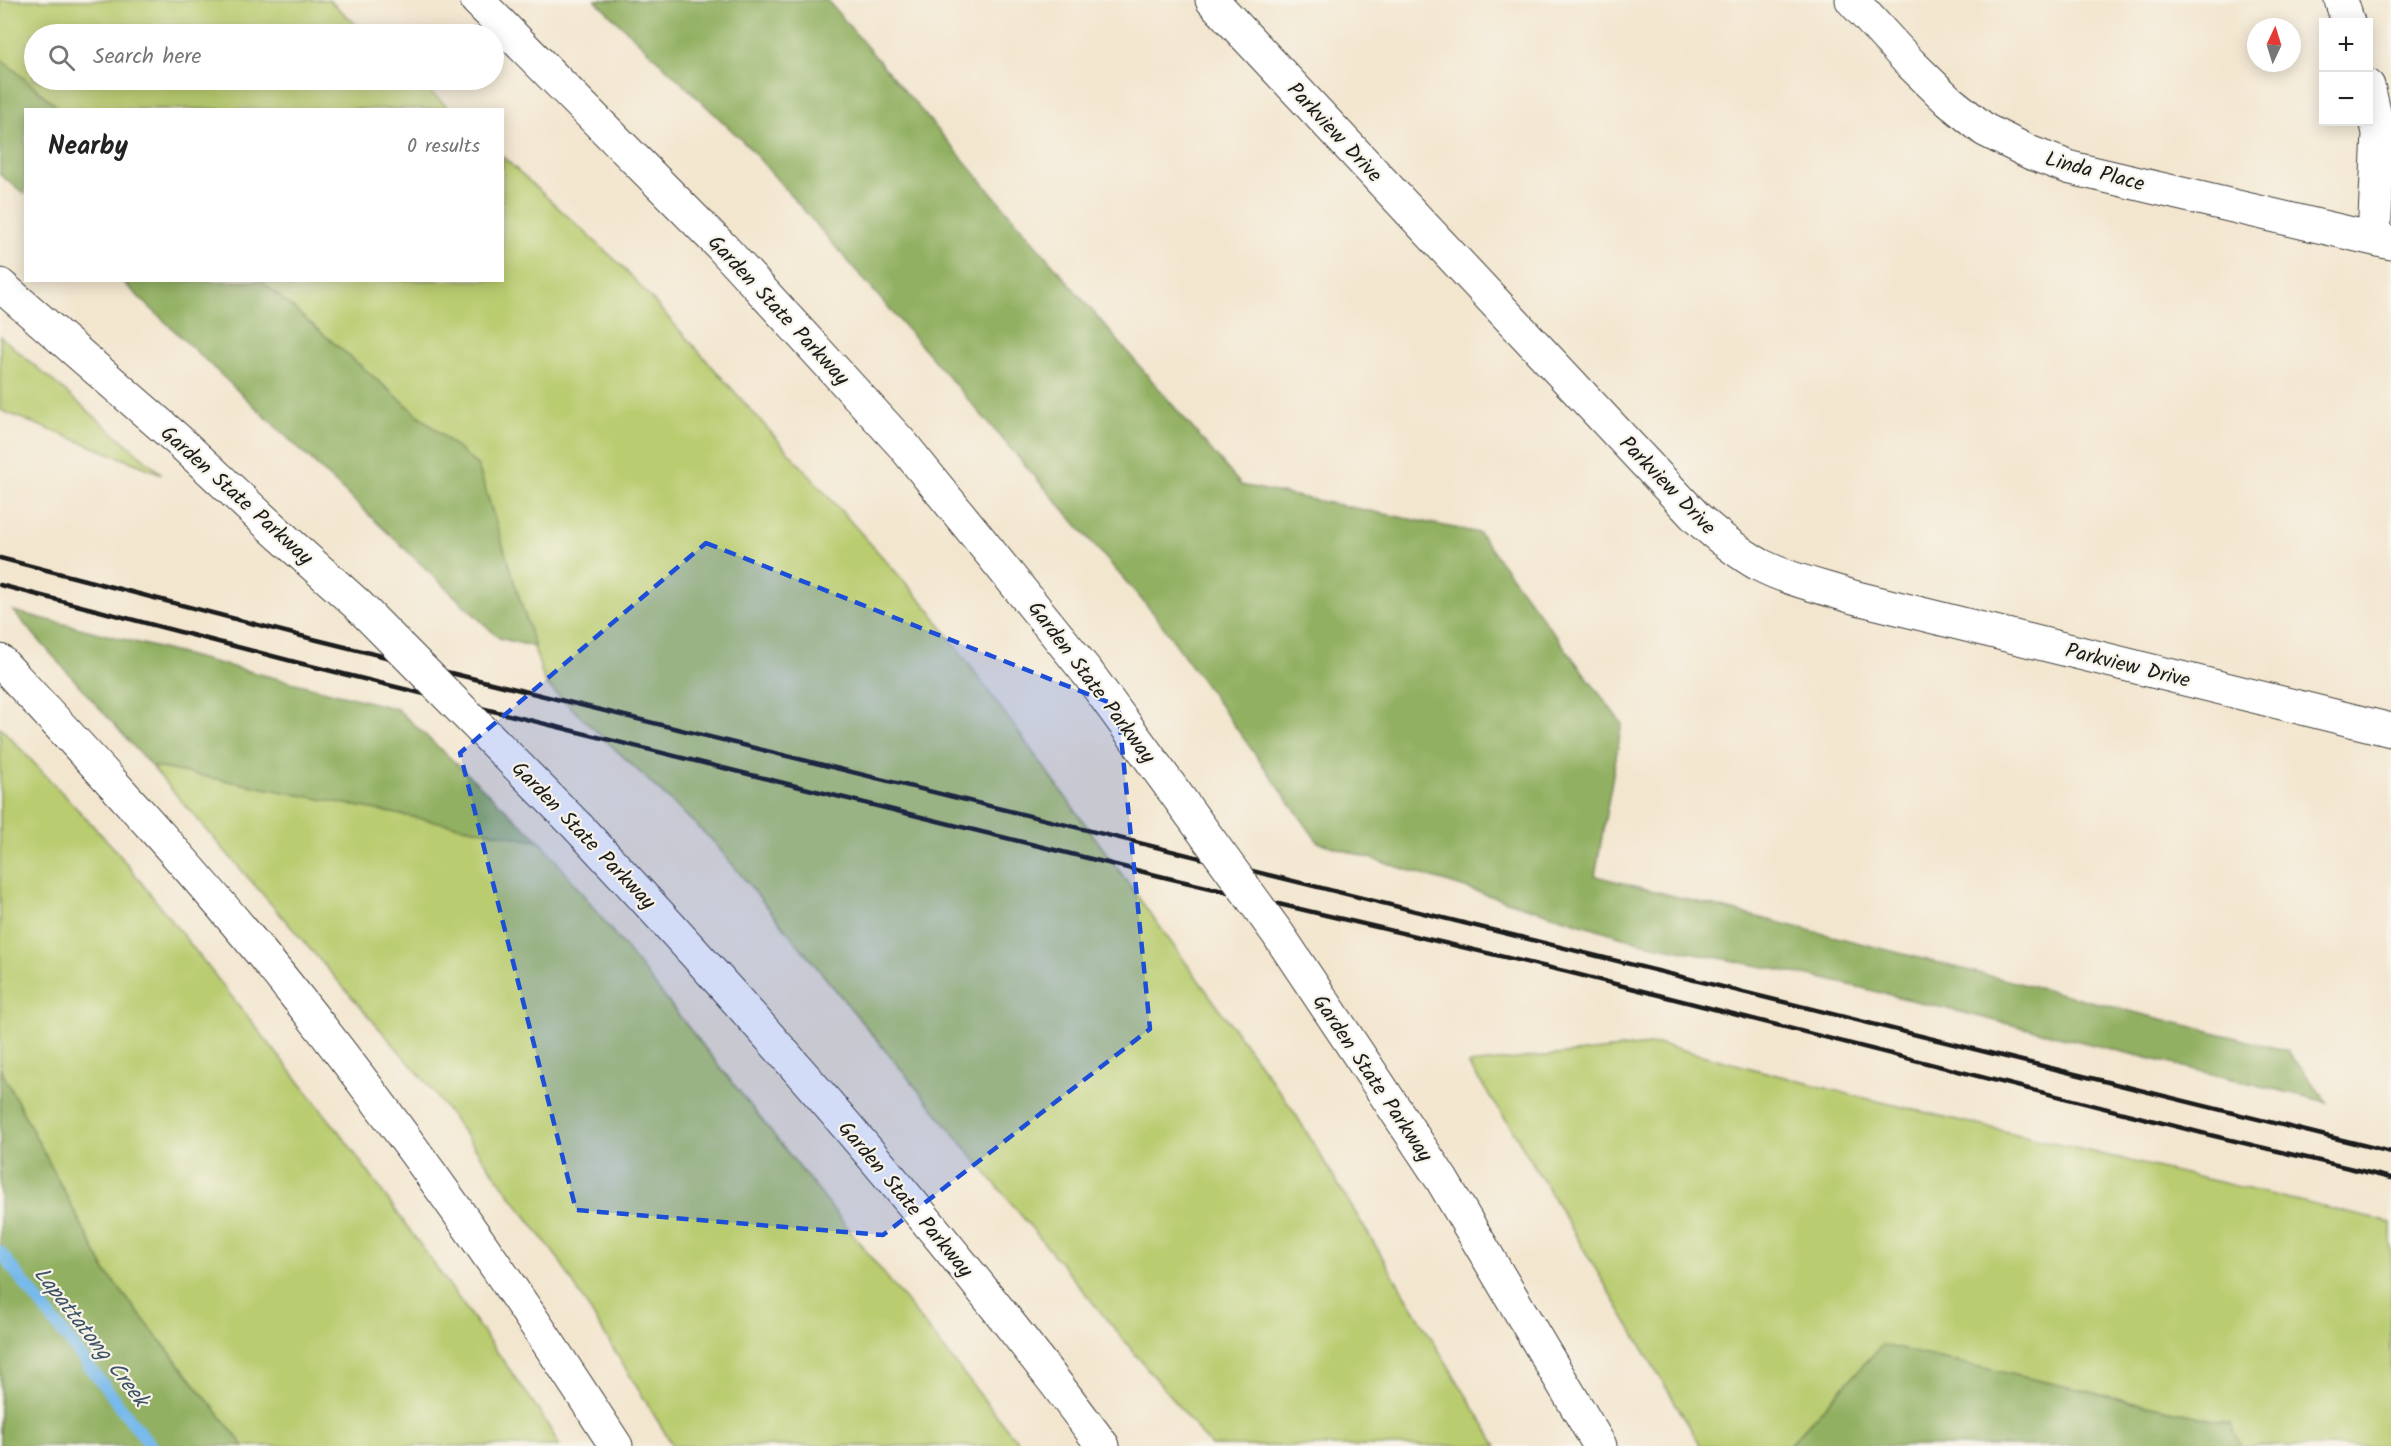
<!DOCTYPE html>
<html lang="en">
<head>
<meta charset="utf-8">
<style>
	body { margin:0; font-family:Kalam,sans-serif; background:#f6f6f6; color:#222 }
	.controls { position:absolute; right:18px; top:18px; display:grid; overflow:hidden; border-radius:0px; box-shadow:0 3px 15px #0003 }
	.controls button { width:54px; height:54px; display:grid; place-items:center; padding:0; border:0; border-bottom:2px solid #e0e0e0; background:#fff; color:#222; font:30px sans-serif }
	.compass { position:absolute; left:2247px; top:18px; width:54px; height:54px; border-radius:50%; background:#fff; box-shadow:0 3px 15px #0003; rotate:4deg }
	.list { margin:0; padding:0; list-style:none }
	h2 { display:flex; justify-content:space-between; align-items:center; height:78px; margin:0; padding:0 24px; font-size:26px }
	h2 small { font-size:20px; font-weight:400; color:#767676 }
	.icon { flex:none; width:33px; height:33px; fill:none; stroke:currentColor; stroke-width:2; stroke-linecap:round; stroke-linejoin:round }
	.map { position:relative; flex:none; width:2391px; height:1446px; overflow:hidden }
	.search { position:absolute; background:#fff; box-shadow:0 3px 15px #0003; left:24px; top:24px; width:480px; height:66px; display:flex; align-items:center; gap:15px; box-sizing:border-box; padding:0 21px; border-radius:33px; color:#767676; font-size:22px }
	.panel { position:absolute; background:#fff; box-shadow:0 3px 15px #0003; left:24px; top:108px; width:480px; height:174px; border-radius:0px }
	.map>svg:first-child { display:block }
	.green { fill:#b9cc6f; stroke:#6a7446; stroke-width:1.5 }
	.forest { fill:#92b062; stroke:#57663f; stroke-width:1.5 }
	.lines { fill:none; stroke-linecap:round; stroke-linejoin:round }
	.stream { stroke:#77baec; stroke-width:12 }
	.minor-casing { stroke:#3c3a37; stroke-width:35 }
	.motorway-casing { stroke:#3c3a37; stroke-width:35 }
	.minor { stroke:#fff; stroke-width:33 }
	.motorway { stroke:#fff; stroke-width:33 }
	.rail { stroke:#1c1c1c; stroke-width:4.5 }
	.motorway-bridge-casing { stroke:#3c3a37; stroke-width:35; stroke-linecap:butt }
	.motorway-bridge { stroke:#fff; stroke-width:33 }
	.marked { fill:#1d4ed8; fill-opacity:0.2; stroke:#1d4ed8; stroke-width:4.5; stroke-dasharray:12 8; stroke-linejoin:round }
	.labels { text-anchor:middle; stroke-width:4.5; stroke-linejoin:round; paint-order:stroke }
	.street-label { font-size:21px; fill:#1c1c1c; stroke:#f7f3e8 }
	.water-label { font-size:22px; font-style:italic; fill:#3c5365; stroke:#f7f3e8 }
</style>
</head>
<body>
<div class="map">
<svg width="2391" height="1446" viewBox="0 0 2391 1446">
	<rect width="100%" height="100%" fill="#f7f3e8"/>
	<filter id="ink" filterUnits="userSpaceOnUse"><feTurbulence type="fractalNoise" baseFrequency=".0167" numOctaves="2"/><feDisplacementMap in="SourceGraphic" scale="12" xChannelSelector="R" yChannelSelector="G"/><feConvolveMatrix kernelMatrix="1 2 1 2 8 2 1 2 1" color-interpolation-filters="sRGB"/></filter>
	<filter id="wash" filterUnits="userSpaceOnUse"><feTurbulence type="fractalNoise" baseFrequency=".008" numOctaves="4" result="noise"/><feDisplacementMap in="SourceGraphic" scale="24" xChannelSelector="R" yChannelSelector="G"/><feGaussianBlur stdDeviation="1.35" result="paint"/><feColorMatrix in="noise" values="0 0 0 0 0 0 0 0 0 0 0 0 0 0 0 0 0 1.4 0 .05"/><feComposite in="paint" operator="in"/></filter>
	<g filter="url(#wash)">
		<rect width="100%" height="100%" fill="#f3e6cf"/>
		<g class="green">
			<polygon points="0,0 329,0 367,34 34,34 34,80 417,80 450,109 60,109 0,58"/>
			<polygon points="503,157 623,267 928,608 1293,1110 1497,1446 1211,1446 713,841 545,683 478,466 261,281 502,280"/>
			<polygon points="0,336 162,474 0,410"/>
			<polygon points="0,727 114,848 343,1137 540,1412 560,1446 244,1446 106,1272 0,1068"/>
			<polygon points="151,766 541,842 1021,1446 673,1446 559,1260 425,1081"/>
			<polygon points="1660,1044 1852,1095 2391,1223 2391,1446 2241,1446 2231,1424 1882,1345 1788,1446 1701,1446 1511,1127 1468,1064"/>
		</g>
		<g class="forest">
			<polygon points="595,0 827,0 1241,485 1479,533 1622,724 1595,876 2288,1051 2327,1102 1829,980 1639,942 1318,842 1155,615 748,146"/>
			<polygon points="0,58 60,109 26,110 25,194 0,175"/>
			<polygon points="122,281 261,281 478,466 535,647 499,638"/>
			<polygon points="13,611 397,709 541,842 151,766"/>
			<polygon points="0,1068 106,1272 244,1446 0,1446"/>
			<polygon points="1882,1345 2231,1424 2241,1446 1788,1446"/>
		</g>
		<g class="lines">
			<polyline class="stream" points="0,1252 151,1446"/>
		</g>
	</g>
	<g filter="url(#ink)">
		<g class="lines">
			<defs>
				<g id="minor">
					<path d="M1212,0L1696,517C1716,535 1737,552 1760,565C1789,580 1823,587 1853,597L2391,730"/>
					<polyline points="1852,0 1911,64 1949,101 1985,130 2031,153 2071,168 2391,243"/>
					<polyline points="2341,0 2348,22"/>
					<polyline points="2368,86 2379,133 2374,238"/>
				</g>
				<g id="motorway">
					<polyline points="477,0 721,246 903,445 1087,672"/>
					<polyline points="0,285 178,440 269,525"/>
					<path d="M0,661C101,770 203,879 296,996C411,1140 516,1291 616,1446"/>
					<path d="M579,828C764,1025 942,1229 1103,1446"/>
					<polyline points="1365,1064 1442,1180 1600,1446"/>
				</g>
			</defs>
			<use href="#minor" class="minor-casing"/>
			<use href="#motorway" class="motorway-casing"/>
			<use href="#minor" class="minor"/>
			<use href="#motorway" class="motorway"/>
			<g class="rail">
				<polyline points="0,558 305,637 2391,1152"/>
				<polyline points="0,585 299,663 1168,878 1568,972 2210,1135 2391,1178"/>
			</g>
			<defs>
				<g id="motorway-bridge">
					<polyline points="269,525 358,605 579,828"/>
					<polyline points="1087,672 1278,934 1365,1064"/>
				</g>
			</defs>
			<use href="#motorway-bridge" class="motorway-bridge-casing"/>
			<use href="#motorway-bridge" class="motorway-bridge"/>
		</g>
	</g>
	<path class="marked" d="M706,543L1118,706L1150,1029L883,1235L576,1210L460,753Z"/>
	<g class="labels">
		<g class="street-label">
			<text transform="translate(1335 132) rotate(47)" y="7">Parkview Drive</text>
			<text transform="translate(2095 171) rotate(15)" y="7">Linda Place</text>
			<text transform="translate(779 310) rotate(47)" y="7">Garden State Parkway</text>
			<text transform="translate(1668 485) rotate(46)" y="7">Parkview Drive</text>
			<text transform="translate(237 495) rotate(42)" y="7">Garden State Parkway</text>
			<text transform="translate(2128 665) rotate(14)" y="7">Parkview Drive</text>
			<text transform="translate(1092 682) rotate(53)" y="7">Garden State Parkway</text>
			<text transform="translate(584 835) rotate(46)" y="7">Garden State Parkway</text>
			<text transform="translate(1373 1078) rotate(56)" y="7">Garden State Parkway</text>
			<text transform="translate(906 1199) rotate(50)" y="7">Garden State Parkway</text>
		</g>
		<g class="water-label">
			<text transform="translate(92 1336) rotate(52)" y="8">Lapattatong Creek</text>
		</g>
	</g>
</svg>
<div class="controls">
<button>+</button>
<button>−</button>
</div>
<svg class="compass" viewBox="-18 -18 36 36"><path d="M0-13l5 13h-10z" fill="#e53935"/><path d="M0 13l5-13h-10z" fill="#767676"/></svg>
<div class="search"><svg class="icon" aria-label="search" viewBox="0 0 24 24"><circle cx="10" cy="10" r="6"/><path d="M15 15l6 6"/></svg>Search here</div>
<section class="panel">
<h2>Nearby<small>0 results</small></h2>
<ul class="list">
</ul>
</section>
</div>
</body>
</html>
